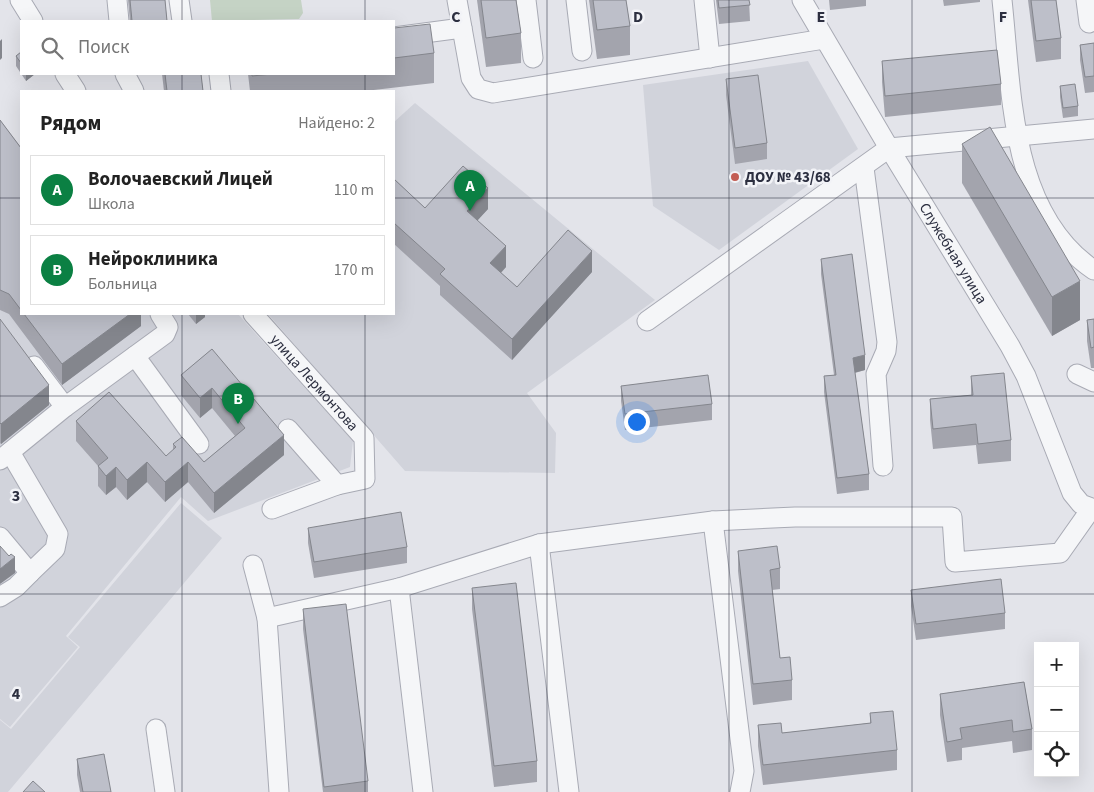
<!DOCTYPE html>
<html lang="ru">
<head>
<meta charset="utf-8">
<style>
	body { margin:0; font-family:"Source Sans 3",sans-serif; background:#f6f6f6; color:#222 }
	.controls { position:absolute; right:15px; bottom:15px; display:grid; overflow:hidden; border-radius:0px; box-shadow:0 5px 20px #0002 }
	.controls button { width:45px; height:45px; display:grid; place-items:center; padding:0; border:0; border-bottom:1px solid #e0e0e0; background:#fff; color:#222; font:25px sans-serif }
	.you { position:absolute; left:636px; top:421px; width:18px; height:18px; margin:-12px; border:4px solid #fff; border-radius:50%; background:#1a73e8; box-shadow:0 0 0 8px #1a73e833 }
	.badge { display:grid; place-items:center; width:32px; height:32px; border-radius:50%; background:#0b8043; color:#fff; font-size:16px; font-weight:700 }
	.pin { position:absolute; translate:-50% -41px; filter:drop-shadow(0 1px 2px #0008) }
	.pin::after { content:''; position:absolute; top:26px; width:18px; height:15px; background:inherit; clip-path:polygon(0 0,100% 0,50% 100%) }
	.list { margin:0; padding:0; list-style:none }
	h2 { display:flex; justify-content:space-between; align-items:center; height:65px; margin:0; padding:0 20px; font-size:21px }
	h2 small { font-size:16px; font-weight:400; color:#767676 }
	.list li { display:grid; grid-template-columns:32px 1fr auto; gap:15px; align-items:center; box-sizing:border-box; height:70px; margin:0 10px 10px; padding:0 10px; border:1px solid #e0e0e0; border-radius:0px }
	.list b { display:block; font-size:19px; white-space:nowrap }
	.list p { margin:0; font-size:16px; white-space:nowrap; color:#767676 }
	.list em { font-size:16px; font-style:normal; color:#767676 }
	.icon { flex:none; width:28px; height:28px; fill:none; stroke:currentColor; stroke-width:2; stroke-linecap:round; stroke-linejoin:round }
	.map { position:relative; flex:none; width:1094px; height:792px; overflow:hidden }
	.search { position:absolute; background:#fff; box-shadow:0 5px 20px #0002; left:20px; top:20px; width:375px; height:55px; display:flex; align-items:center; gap:12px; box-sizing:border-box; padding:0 18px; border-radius:0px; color:#767676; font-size:19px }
	.panel { position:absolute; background:#fff; box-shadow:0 5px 20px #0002; left:20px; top:90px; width:375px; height:225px; border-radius:0px }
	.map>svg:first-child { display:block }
	.built { fill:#d1d3db }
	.green { fill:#c5d3c5 }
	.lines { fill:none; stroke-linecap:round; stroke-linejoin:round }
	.minor-casing { stroke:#a8aab4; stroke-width:21 }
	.minor { stroke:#f5f6f8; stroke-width:19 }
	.wall { fill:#a3a4ad }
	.shaded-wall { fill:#84868d }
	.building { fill:#bdbfc9; stroke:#84868d }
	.grid { fill:none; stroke:#2c2f40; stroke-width:1; stroke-opacity:0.55 }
	.poi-dot { fill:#c35d54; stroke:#f2f3f7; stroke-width:2 }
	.labels { text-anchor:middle; stroke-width:5; stroke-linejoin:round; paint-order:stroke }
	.poi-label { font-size:15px; font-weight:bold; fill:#2c2f40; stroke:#f2f3f7; text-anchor:start }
	.street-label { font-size:15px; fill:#2c2f40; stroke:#f2f3f7 }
	.grid-label { font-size:16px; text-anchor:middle; font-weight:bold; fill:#2c2f40; stroke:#f2f3f7; stroke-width:5; stroke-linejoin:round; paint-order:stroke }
</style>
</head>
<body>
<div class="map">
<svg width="1094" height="792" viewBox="0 0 1094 792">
	<rect width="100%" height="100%" fill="#e3e4ea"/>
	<g class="built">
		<polygon points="808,61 858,149 719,250 653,206 643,85"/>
		<polygon points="415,103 655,300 527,393 556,433 555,473 405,471 268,314 394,314 394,122"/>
		<polygon points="0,157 21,314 238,314 353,441 350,467 208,521 181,497 66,636 78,647 10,727 0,719"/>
		<polygon points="181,503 222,538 8,792 0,792 0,720 11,729 80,647 68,637"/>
	</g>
	<polygon class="green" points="210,0 301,0 303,13 299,19 212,21"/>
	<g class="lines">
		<defs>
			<g id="minor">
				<polyline points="20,0 33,21"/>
				<polyline points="117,0 119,21"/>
				<polyline points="179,0 182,21"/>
				<polyline points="457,0 471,78 478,89 493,93 824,39"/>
				<polyline points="526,0 533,58"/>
				<polyline points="576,0 582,51"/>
				<polyline points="704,0 710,58"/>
				<path id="s1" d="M802,0L889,148L1010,346L1026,376L1072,493L1081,504L1094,509"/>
				<path d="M1002,0C1012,90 1009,213 1094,270"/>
				<polyline points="1086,0 1089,23"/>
				<polyline points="394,37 462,28"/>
				<polyline points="65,74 76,91"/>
				<polyline points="125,74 134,91"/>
				<polyline points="219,74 221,91"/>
				<polyline points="864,168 887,342 886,351 876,374 883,466"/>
				<path id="s2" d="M253,314L364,438L365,479L337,485L272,509"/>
				<polyline points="647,321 889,148 1094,129"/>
				<polyline points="135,356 199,444"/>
				<polyline points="34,366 65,407"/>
				<polyline points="1077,374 1094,382"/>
				<polyline points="288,429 337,485"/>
				<polyline points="10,452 58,534 55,549 30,573"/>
				<polyline points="0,460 65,407 165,334 168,327 160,314"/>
				<polyline points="713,521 744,771 740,792"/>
				<polyline points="0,537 30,573 16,587 0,597"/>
				<polyline points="539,544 569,792"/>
				<polyline points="253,565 267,618 399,588 539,544 713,521 795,517 952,517 955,562 1060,553 1091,509"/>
				<polyline points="399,588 423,792"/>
				<polyline points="267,618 279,792"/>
				<polyline points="156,729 165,792"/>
			</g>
		</defs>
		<use href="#minor" class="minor-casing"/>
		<use href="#minor" class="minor"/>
	</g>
	<g class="wall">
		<polygon points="128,0 165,0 167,21 130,21"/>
		<polygon points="477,0 516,0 521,33 521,63 486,67"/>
		<polygon points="589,0 626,0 630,26 630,55 597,59"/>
		<polygon points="716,0 749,0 750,21 719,24"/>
		<polygon points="829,0 866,0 866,6 830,10"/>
		<polygon points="943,0 980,0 980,2 944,6"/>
		<polygon points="1028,0 1056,0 1061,38 1061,59 1036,62"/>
		<polygon points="394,28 434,53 434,83 365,91 250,91 248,74 394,74"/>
		<polygon points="1094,43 1094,92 1085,93 1080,60 1080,45"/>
		<polygon points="21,52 21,74 35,74 26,81 16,66 16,56"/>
		<polygon points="882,61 1001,84 1001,105 885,117 882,82"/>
		<polygon points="162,74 201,74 203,91 164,91"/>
		<polygon points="726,79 767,143 767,159 735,164 726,95"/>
		<polygon points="1060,86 1078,106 1078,116 1063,118 1060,97"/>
		<polygon points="0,120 21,148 21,314 141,314 141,326 62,385 9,314 0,310"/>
		<polygon points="962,144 1080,320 1052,336 962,183"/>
		<polygon points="394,179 425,208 488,209 477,220 506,267 501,273 517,287 592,272 512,360 440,295 440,286 394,244"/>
		<polygon points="821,259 865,370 855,373 869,474 869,490 837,494 824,392 824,376 834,375 821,274"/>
		<polygon points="188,314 205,314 205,317 196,324"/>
		<polygon points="0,319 49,405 1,444 0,443"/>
		<polygon points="1094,319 1094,368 1091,368 1087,341 1087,320"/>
		<polygon points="212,349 284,455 214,513 188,482 165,502 147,482 127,500 116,487 106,495 98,486 98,466 76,441 76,421 166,456 173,450 173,444 204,462 235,436 212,408 200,418 181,395 181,375"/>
		<polygon points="971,376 1011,440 1011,461 978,464 976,445 933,449 930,420 930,399 971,395"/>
		<polygon points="621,386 712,404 712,420 625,430 621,401"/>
		<polygon points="308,528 407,547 407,563 314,578 308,543"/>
		<polygon points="738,551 780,568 780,589 772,590 780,658 792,680 792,700 753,705 738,571"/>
		<polygon points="472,588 537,761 537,782 494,787 472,609"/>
		<polygon points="911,590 1005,613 1005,629 916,640 911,606"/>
		<polygon points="303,609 368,781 368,792 323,792 303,629"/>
		<polygon points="1024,682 1032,729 1032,750 1013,753 1012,741 962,748 962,760 947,762 940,715 940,694"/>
		<polygon points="870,713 897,750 897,770 763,785 758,746 758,725 782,733 870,723"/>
		<polygon points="77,759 111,792 80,792 77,775"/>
	</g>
	<g class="shaded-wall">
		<polygon points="2,39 2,58 0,60 0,41"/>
		<polygon points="26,74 35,74 26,81"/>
		<polygon points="488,188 488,209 467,232 467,211"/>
		<polygon points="506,246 506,267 490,284 490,263"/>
		<polygon points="592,251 592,272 512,360 512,339"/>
		<polygon points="1080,281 1080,320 1052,336 1052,297"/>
		<polygon points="130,314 141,314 141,326 62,385 62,364"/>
		<polygon points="196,314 205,314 205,317 196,324"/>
		<polygon points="865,355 865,370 853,373 853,358"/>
		<polygon points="49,385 49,405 1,444 1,424"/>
		<polygon points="212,388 212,408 200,418 200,398"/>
		<polygon points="284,435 284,455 214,513 214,493"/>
		<polygon points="147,462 147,482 127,500 127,480"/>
		<polygon points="188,462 188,482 165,502 165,482"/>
		<polygon points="116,467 116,487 106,495 106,476"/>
		<polygon points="15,557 15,573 0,584 0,569"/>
	</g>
	<g class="building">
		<polygon points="130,0 165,0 167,21 132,21"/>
		<polygon points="481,0 516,0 521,33 486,38"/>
		<polygon points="593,0 626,0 630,26 597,30"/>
		<polygon points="718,0 749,0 750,5 719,8"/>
		<polygon points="1031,0 1056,0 1061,38 1036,41"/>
		<polygon points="430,24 434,53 394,58 394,28"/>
		<polygon points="1094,43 1094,76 1085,77 1080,45"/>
		<polygon points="997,50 1001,84 885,96 882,61"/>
		<polygon points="21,52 21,63 16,56"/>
		<polygon points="165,74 201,74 203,91 167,91"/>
		<polygon points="252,74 272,74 252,76"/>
		<polygon points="758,75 767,143 735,148 726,79"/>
		<polygon points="1075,84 1078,106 1063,108 1060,86"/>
		<polygon points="0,120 21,148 21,310 9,294 0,290"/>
		<polygon points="990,127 1080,281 1052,297 962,144"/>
		<polygon points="463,166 488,188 467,211 506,246 490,263 517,287 568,230 592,251 512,339 440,274 445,269 394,223 394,179 425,208"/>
		<polygon points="852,254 865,355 853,358 869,474 837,478 824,376 836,375 821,259"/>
		<polygon points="24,314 130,314 62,364"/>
		<polygon points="0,319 49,385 1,424 0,423"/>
		<polygon points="1094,319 1094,347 1091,348 1087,320"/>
		<polygon points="212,349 284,435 214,493 188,462 165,482 147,462 127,480 116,467 106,476 98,466 108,458 76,421 109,392 166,456 176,447 173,444 182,437 204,462 245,428 212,388 200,398 181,375"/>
		<polygon points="1004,373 1011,440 978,444 976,424 933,429 930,399 973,395 971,376"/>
		<polygon points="708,375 712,404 625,414 621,386"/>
		<polygon points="401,512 407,547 314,562 308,528"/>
		<polygon points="0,546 9,556 11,554 15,557 0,569"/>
		<polygon points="777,546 780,568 770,570 780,658 790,657 792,680 753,684 738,551"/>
		<polygon points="1001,579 1005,613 916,624 911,590"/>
		<polygon points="516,583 537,761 494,766 472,588"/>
		<polygon points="346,604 368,781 324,787 303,609"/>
		<polygon points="1024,682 1032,729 1013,732 1012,720 960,728 962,739 947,742 940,694"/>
		<polygon points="893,711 897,750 763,765 758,725 781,723 782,733 871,723 870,713"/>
		<polygon points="104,754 111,792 83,792 77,759"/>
		<polygon points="33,781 45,792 23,792"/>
	</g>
	<path class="grid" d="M182,0V21M365,0V21M547,0V792M729,0V792M912,0V792M182,74V91M365,74V91M0,198H21M394,198H1094M182,314V792M365,314V792M0,396H1094M0,594H1094"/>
	<circle class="poi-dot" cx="735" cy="177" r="5"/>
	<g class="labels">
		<g class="poi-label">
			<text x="745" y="182">ДОУ № 43/68</text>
		</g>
		<g class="street-label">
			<text dy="5" stroke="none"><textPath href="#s1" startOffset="295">Служебная улица</textPath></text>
			<text dy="5" stroke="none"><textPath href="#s2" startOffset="92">улица Лермонтова</textPath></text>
		</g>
	</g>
	<g class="grid-label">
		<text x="456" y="22">C</text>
		<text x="638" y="22">D</text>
		<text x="821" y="22">E</text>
		<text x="1003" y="22">F</text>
		<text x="16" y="501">3</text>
		<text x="16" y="699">4</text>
	</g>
</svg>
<div class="controls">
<button>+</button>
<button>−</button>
<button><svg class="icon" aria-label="locate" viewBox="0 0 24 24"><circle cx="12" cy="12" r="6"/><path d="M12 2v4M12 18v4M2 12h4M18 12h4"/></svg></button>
</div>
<div class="you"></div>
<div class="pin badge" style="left:470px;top:211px">A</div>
<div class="pin badge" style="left:238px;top:424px">B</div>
<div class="search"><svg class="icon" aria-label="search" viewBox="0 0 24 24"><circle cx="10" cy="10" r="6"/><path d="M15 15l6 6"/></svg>Поиск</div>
<section class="panel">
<h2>Рядом<small>Найдено: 2</small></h2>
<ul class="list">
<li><span class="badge">A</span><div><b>Волочаевский Лицей</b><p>Школа</p></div><em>110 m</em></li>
<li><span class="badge">B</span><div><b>Нейроклиника</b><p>Больница</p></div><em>170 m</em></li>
</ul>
</section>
</div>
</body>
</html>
